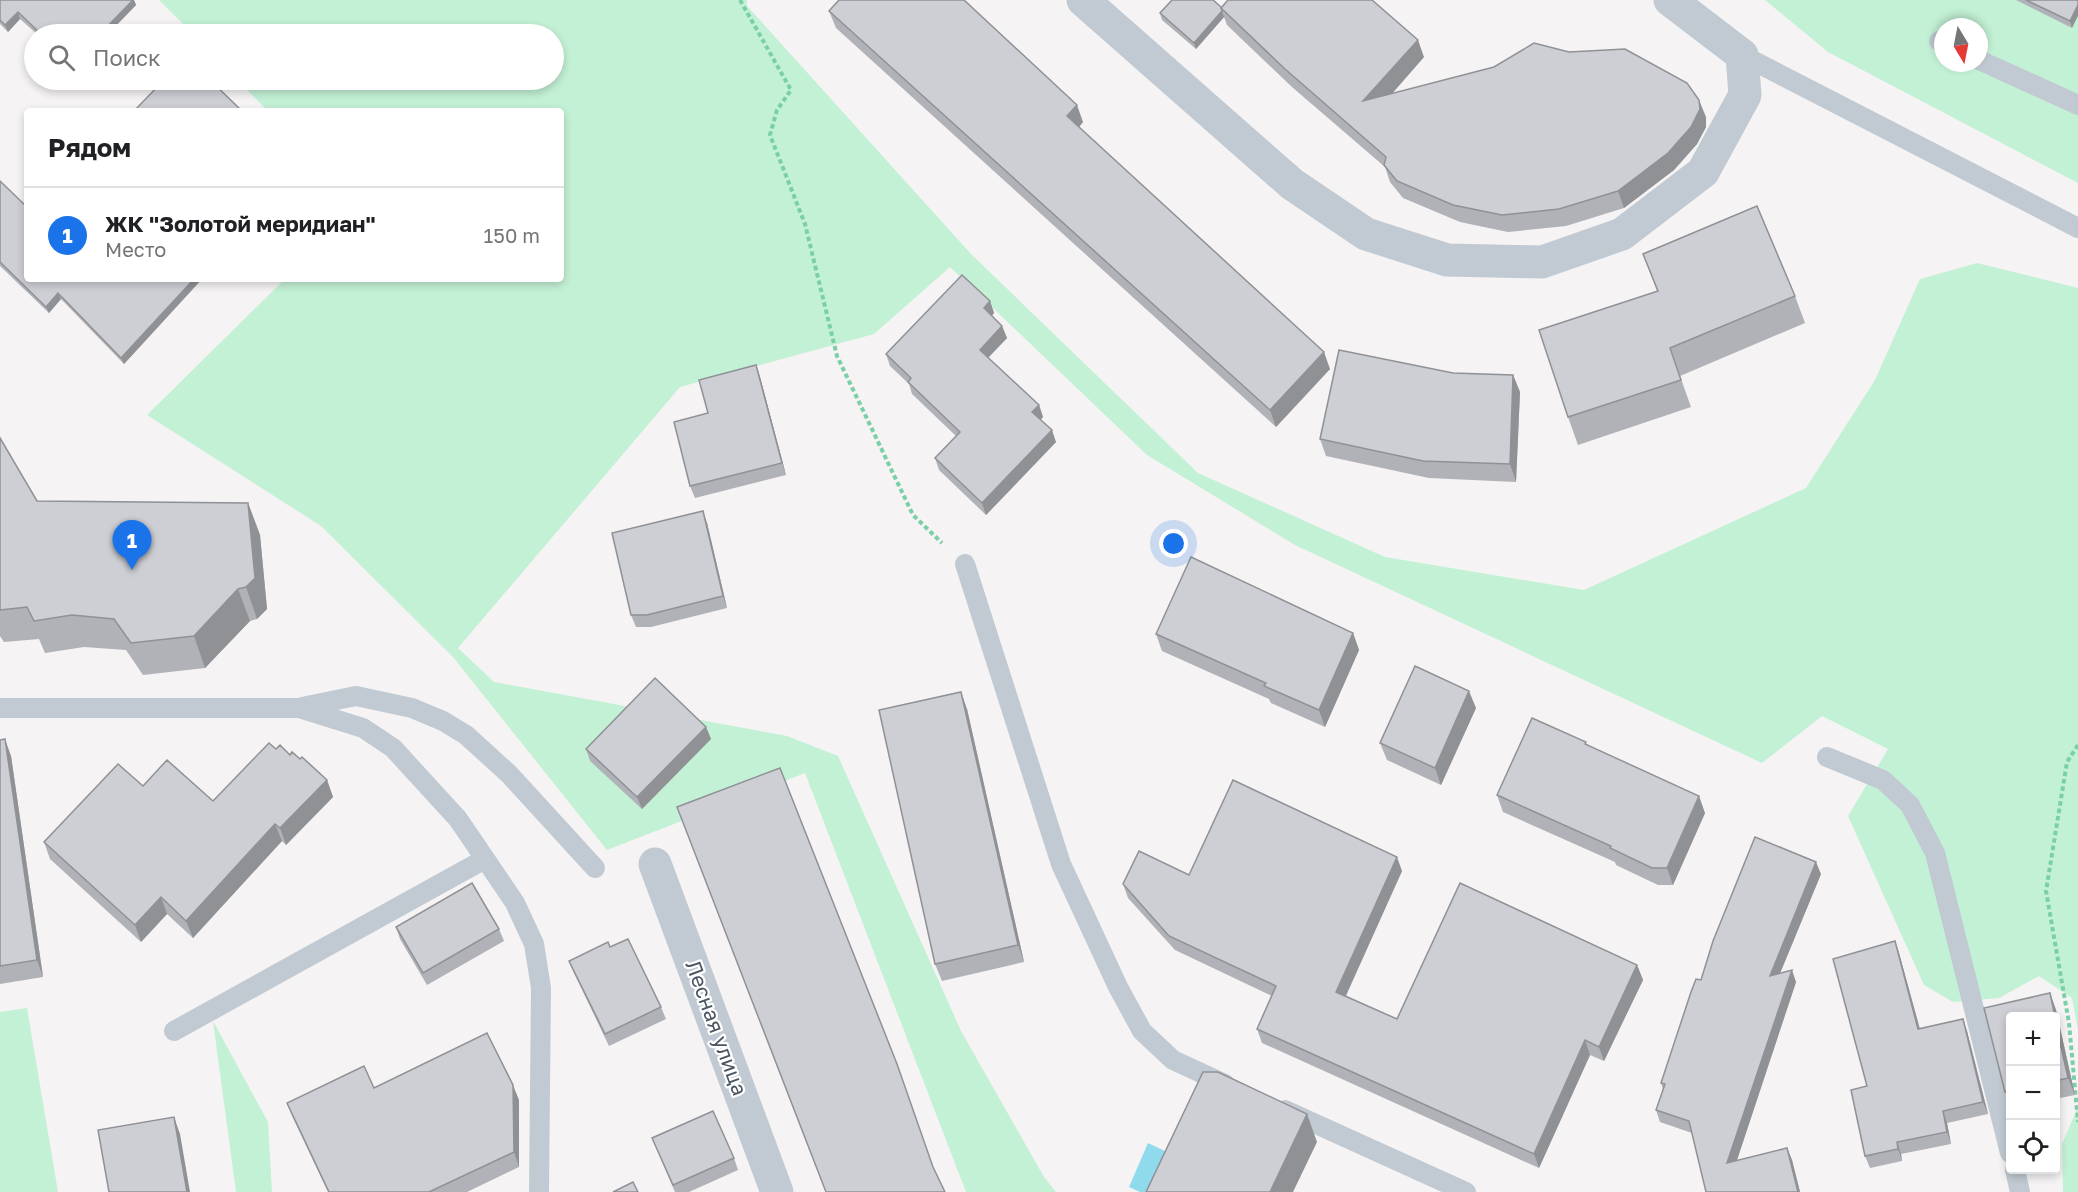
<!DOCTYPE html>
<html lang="ru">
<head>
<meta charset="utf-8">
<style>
	body { margin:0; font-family:"Golos Text",sans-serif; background:#f6f6f6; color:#202124 }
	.controls { position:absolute; right:18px; bottom:18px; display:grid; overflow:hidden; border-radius:6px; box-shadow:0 3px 9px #0003 }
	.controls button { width:54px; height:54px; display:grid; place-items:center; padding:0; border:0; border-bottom:2px solid #e0e0e0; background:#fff; color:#202124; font:30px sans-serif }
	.compass { position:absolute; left:1934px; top:18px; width:54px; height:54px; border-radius:50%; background:#fff; box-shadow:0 3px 9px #0003; rotate:170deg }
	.you { position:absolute; left:1174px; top:544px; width:21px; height:21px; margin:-15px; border:4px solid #fff; border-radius:50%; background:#1a73e8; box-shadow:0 0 0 9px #1a73e833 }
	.badge { display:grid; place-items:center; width:39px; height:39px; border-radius:50%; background:#1a73e8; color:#fff; font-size:20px; font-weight:700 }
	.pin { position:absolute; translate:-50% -50px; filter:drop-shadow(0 2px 3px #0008) }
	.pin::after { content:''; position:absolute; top:32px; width:21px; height:18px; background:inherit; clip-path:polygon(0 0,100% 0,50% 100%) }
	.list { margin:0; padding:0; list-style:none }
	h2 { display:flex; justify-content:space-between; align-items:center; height:78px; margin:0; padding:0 24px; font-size:26px }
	h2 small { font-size:20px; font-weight:400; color:#757577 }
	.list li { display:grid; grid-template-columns:39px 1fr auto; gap:18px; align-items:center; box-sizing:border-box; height:96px; padding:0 24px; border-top:2px solid #e0e0e0 }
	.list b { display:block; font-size:22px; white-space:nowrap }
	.list p { margin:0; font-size:20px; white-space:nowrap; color:#757577 }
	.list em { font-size:20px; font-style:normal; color:#757577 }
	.icon { flex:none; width:33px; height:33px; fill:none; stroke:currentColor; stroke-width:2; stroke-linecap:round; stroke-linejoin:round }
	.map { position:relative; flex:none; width:2078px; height:1192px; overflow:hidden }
	.search { position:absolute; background:#fff; box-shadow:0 3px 9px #0003; left:24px; top:24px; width:540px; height:66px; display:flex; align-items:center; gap:15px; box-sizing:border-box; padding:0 21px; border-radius:33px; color:#757577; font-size:22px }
	.panel { position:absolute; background:#fff; box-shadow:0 3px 9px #0003; left:24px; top:108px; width:540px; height:174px; border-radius:6px }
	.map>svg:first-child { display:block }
	.green { fill:#c3f1d5; fill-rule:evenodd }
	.water { fill:#90daee }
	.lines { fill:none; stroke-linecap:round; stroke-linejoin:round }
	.path { stroke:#7ad0a6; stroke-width:4; stroke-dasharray:4.5 3; stroke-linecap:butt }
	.lane { stroke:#c1cad2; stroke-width:20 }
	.street { stroke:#c1cad2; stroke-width:33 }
	.wall { fill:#b0b2b7 }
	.shaded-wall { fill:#909195 }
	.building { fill:#cdcfd5; stroke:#909195; stroke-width:1.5 }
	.labels { text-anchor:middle; stroke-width:4.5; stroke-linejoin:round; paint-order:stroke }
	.street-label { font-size:21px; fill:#4a5661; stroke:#fff }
</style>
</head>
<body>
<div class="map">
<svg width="2078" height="1192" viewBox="0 0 2078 1192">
	<rect width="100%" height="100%" fill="#f5f3f3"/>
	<g class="green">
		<polygon points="159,0 747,0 747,6 971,254 1198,473 1385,557 1584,590 1806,488 1875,380 1920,279 1977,263 2078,288 2078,1030 2072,998 2039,976 1999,998 1953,1002 1924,985 1848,816 1888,749 1822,716 1762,763 1295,545 1147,455 950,267 874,334 680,387 458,648 494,682 787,736 838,756 961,1031 1044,1177 1056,1192 966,1192 805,773 607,850 453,657 321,526 147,415 285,279 561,279 561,111 268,111 237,80 554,80 554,34 193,34"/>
		<path d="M1765,0H2078V183L1828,52ZM1943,27H1979V63H1943Z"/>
		<polygon points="27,1008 58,1192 0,1192 0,1012"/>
		<polygon points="213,1021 268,1122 272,1192 236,1192"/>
		<polygon points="2078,1107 2078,1192 2063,1192 2062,1144"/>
	</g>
	<polygon class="water" points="1148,1143 1171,1154 1153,1192 1140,1192 1129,1187"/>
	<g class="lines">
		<g class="path">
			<polyline points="740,0 791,90 777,110 770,135 805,224 837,356 913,515 942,543"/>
			<polyline points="2078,745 2067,762 2046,891 2069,1023 2078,1122"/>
		</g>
		<g class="lane">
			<polyline points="1939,41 1943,43"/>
			<polyline points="1742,55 2078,228"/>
			<polyline points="1979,60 2078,105"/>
			<polyline points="965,564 1061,864 1118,987 1142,1031 1173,1060 1225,1084"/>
			<polyline points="302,707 356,696 412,708 443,721 466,735 509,774 595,868"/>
			<polyline points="0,708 299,708 363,728 393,748 458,819 515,903 534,944 541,988 539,1192"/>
			<polyline points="1827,757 1883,780 1910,805 1935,853 2010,1153"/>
			<polyline points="174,1031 485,859"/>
			<polyline points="1285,1110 1466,1192"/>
			<polyline points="2015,1170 2020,1192"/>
		</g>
		<g class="street">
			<polyline points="1083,0 1292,184 1366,234 1447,260 1542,262 1622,234 1703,172 1745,95 1742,55 1670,0"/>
			<polyline points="655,864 777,1192"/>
		</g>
	</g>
	<g class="wall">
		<polygon points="0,0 134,0 136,5 108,34 37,34 20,19 8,32 0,24"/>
		<polygon points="2016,0 2078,0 2072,28"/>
		<polygon points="1221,7 1424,57 1391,94 1706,117 1706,127 1697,144 1674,170 1624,208 1566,226 1508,232 1460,222 1403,198 1390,182 1385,167 1292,87 1227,25 1224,17 1196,49 1162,20 1160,13"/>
		<polygon points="829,11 1083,122 1079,127 1330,369 1276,427 836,28"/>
		<polygon points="0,181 27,279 202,279 124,364 61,299 49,313 0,266"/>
		<polygon points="1643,254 1795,296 1805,323 1680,376 1691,407 1578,445 1568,417 1657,291"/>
		<polygon points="990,301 994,313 992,316 1002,326 1007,338 988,358 1039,405 1043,417 1041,419 1056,442 986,515 939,470 935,458 956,436 912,394 909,384 890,366 886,354"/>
		<polygon points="756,365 760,377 786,475 695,498 690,486 708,413"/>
		<polygon points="1453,373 1513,375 1520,392 1516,482 1429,478 1326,456 1320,439"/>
		<polygon points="0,438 37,501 248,503 260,535 267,609 257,619 250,621 205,668 143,675 126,650 84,647 45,653 39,639 4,642 0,636"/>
		<polygon points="707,523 727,608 651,627 636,627 631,615"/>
		<polygon points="1353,633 1359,650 1325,727 1271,703 1269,699 1162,651 1156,634"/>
		<polygon points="1476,708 1441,785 1387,760 1380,743"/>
		<polygon points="967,709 1024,962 942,981 935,964"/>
		<polygon points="706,727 711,739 642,809 590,761 586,749"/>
		<polygon points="0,740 11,756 43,977 0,984"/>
		<polygon points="1587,745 1705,813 1673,885 1658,885 1616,865 1615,862 1503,812 1497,795"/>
		<polygon points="276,749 300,759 327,780 333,797 286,845 282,841 193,938 167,914 141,942 50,859 44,842 143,786 213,801"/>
		<polygon points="1402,871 1346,996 1397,1019 1637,965 1643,980 1604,1061 1590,1055 1539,1168 1262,1043 1257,1029 1272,996 1175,950 1128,898 1123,884 1189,875"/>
		<polygon points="1821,874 1780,973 1796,982 1737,1160 1787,1148 1792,1160 1800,1192 1706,1192 1692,1133 1660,1122 1656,1110 1663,1089 1661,1083"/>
		<polygon points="396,927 499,929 504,941 427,985 400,939"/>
		<polygon points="1895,941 1899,953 1920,1029 1967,1031 1988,1114 1947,1123 1951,1144 1901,1154 1902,1161 1870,1168 1865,1156 1867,1086"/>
		<polygon points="610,947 661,1007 666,1019 609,1046 574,973 569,961"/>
		<polygon points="2050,993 2056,1010 2075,1095 2055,1099 2055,1017 2010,1017 2010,1107 2005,1092 1984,1008"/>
		<polygon points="374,1088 519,1100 519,1167 467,1192 328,1192 293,1118 287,1103"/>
		<polygon points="652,1138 734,1158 738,1170 689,1192 675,1192"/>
	</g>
	<g class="shaded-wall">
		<polygon points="133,0 134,0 136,5 108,34 100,34"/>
		<polygon points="2078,5 2078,16 2072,28 2070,21"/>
		<polygon points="1222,11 1224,17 1196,49 1194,43"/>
		<polygon points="18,12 20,19 8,32 5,25"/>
		<polygon points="1418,40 1424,57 1370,119 1363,101"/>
		<polygon points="1699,100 1706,117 1706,127 1697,144 1674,170 1624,208 1618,191"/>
		<polygon points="1077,105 1083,122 1074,133 1067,116"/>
		<polygon points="194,279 202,279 124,364 121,358"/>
		<polygon points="58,293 61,299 49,313 46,307"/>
		<polygon points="990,301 994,313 988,320 984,308"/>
		<polygon points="1002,326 1007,338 984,362 980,350"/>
		<polygon points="1324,352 1330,369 1276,427 1270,410"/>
		<polygon points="756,365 760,377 786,475 782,463"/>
		<polygon points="1513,375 1520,392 1516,482 1510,464"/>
		<polygon points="1039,405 1043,417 1037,423 1032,412"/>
		<polygon points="1052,430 1056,442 986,515 982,503"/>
		<polygon points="248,503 260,535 267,609 257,619 246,587"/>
		<polygon points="703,511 707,523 727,608 723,596"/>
		<polygon points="238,589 250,621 205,668 194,636"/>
		<polygon points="1353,633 1359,650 1325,727 1319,710"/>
		<polygon points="1469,691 1476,708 1441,785 1435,768"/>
		<polygon points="961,692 967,709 1024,962 1018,945"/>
		<polygon points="706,727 711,739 642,809 637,797"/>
		<polygon points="5,739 11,756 43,977 37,960"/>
		<polygon points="327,780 333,797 286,845 280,828"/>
		<polygon points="1699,796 1705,813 1673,885 1667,868"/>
		<polygon points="275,824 282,841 193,938 186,921"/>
		<polygon points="1397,857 1402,871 1341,1006 1336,992"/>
		<polygon points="1816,862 1821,874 1774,988 1770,976"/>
		<polygon points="161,897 167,914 141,942 135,925"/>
		<polygon points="1895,941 1899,953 1923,1041 1918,1029"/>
		<polygon points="1637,965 1643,980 1604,1061 1599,1047"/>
		<polygon points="1792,970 1796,982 1732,1175 1727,1163"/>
		<polygon points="2050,993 2056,1010 2075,1095 2068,1078"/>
		<polygon points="1963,1019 1967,1031 1988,1114 1983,1102"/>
		<polygon points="1585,1040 1590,1055 1539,1168 1534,1154"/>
		<polygon points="513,1085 519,1100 519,1167 514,1152"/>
		<polygon points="1943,1111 1947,1123 1951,1144 1947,1132"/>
		<polygon points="1307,1114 1317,1142 1293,1192 1270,1192"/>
		<polygon points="174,1117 180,1134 190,1192 187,1192"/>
		<polygon points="1897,1142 1901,1154 1902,1161 1898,1149"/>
		<polygon points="1787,1148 1792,1160 1800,1192 1798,1192"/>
	</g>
	<g class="building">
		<polygon points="0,0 133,0 100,34 41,34 18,12 5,25 0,20"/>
		<polygon points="839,0 964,0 1077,105 1067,116 1324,352 1270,410 829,11"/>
		<polygon points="1172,0 1213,0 1221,7 1221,8 1222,11 1194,43 1160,13"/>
		<polygon points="1228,0 1372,0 1418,40 1363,101 1494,67 1534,43 1569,52 1625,49 1687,83 1699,100 1700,109 1691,127 1668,153 1618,191 1559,209 1502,215 1453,205 1397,181 1384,165 1386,157 1285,69 1221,8"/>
		<polygon points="2026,0 2078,0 2078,5 2070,21"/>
		<polygon points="164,80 210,80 242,111 134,111"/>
		<polygon points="0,181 27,207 27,279 194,279 121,358 58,293 46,307 0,262"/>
		<polygon points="1757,206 1795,296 1670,348 1681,380 1568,417 1539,330 1658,291 1643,254"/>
		<polygon points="962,275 990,301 984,308 1002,326 980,350 1039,405 1032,412 1052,430 982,503 935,458 960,432 908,382 911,378 886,354"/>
		<polygon points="1339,350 1453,373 1513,375 1510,464 1423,461 1320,439"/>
		<polygon points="756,365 782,463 690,486 674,422 708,413 699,380"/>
		<polygon points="0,438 37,501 248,503 255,578 246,587 238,589 194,636 131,643 114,619 72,615 34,621 27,607 0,610"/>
		<polygon points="703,511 723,596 647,615 631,615 612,533"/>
		<polygon points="1191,557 1353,633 1319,710 1264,686 1266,683 1156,634"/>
		<polygon points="1415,666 1469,691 1435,768 1380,743"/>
		<polygon points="655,678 706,727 637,797 586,749"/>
		<polygon points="961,692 1018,945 935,964 879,710"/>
		<polygon points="1532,718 1586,742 1585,744 1699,796 1667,868 1652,868 1610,848 1611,846 1497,795"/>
		<polygon points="5,739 37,960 0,966 0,740"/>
		<polygon points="269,743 276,749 280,745 290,755 292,752 300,759 302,757 327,780 280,828 275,824 186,921 161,897 135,925 44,842 118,764 143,786 167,760 213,801"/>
		<polygon points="780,768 897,1064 933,1167 945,1192 826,1192 677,807"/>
		<polygon points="1233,780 1397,857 1336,992 1397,1019 1460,883 1637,965 1599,1047 1585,1040 1534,1154 1257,1029 1276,986 1169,936 1123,884 1139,851 1189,875"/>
		<polygon points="1755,837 1816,862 1770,976 1792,970 1727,1163 1787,1148 1798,1192 1706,1192 1689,1121 1656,1110 1665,1084 1661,1083 1691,992 1696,979 1701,980 1713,941"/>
		<polygon points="472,883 499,929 423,973 396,927"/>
		<polygon points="628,939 661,1007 605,1034 569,961 608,942 610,947"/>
		<polygon points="1895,941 1918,1029 1963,1019 1983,1102 1943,1111 1947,1132 1897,1142 1898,1149 1865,1156 1851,1090 1867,1086 1833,959"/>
		<polygon points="2050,993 2055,1017 2010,1017 2010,1090 2005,1092 1984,1008"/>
		<polygon points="2055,1020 2068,1078 2055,1081"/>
		<polygon points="487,1033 513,1085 514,1152 429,1192 329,1192 287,1103 364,1066 374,1088"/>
		<polygon points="1203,1072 1218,1072 1307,1114 1270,1192 1146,1192"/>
		<polygon points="713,1111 734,1158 673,1185 652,1138"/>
		<polygon points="174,1117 187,1192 109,1192 98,1130"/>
		<polygon points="633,1182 638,1192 613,1192"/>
	</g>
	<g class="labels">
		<g class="street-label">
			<text transform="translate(716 1028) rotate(70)" y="7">Лесная улица</text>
		</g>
	</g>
</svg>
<div class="controls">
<button>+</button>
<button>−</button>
<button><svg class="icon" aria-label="locate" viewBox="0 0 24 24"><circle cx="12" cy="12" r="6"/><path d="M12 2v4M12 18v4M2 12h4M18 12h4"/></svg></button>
</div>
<svg class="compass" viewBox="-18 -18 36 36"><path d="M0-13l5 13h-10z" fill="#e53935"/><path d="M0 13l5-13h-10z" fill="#757577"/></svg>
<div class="you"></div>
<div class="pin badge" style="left:132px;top:570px">1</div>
<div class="search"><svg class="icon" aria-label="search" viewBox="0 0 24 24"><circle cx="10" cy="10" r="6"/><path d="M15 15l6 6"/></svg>Поиск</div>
<section class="panel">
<h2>Рядом<small></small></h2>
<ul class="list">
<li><span class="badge">1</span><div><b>ЖК &quot;Золотой меридиан&quot;</b><p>Место</p></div><em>150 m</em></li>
</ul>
</section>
</div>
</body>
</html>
